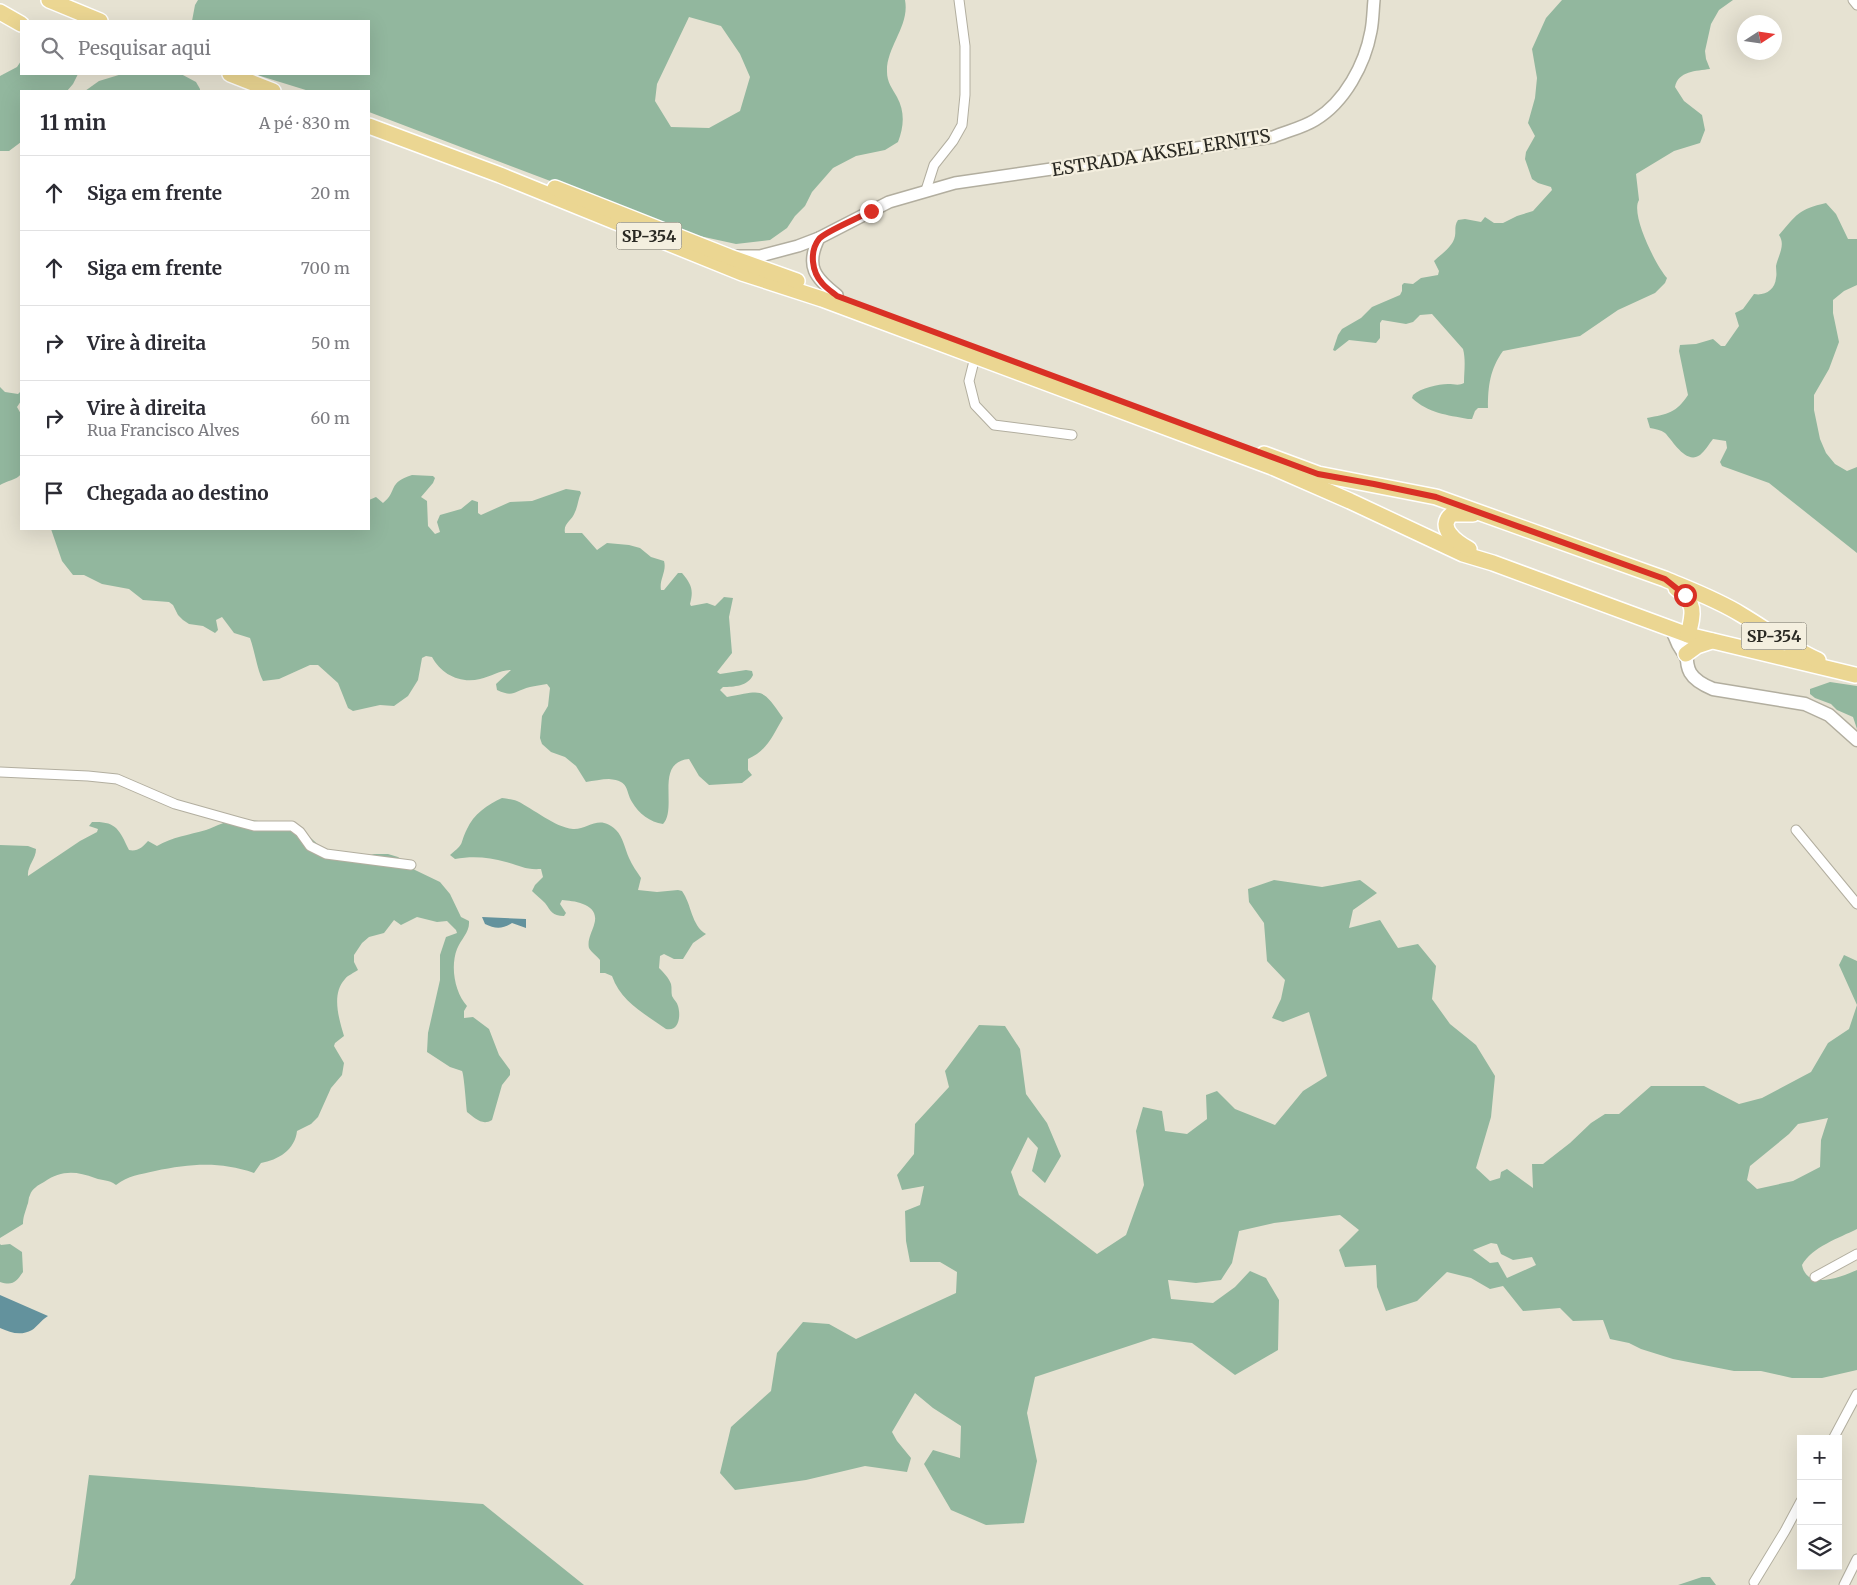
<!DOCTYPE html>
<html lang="pt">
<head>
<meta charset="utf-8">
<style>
	body { margin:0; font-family:Merriweather,serif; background:#f2f2f3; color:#2b2b33 }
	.controls { position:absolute; right:15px; bottom:15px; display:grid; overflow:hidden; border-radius:0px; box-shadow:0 5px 20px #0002 }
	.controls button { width:45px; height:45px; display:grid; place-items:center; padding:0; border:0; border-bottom:1px solid #e1e1e2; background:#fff; color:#2b2b33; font:25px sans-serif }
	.compass { position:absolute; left:1737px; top:15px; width:45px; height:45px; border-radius:50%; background:#fff; box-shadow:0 5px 20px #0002; rotate:78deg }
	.stop { position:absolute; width:15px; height:15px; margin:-11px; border:4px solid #d93025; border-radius:50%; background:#fff }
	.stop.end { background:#d93025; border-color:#fff; box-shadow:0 1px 5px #0008 }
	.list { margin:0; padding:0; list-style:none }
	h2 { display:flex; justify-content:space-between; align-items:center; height:65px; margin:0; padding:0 20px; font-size:21px }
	h2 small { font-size:16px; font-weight:400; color:#7c7c81 }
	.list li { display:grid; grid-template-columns:32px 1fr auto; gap:15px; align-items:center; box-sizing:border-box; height:75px; padding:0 20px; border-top:1px solid #e1e1e2 }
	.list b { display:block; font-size:19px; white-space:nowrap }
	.list p { margin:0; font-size:16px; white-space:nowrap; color:#7c7c81 }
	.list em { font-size:16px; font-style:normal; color:#7c7c81 }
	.icon { flex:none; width:28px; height:28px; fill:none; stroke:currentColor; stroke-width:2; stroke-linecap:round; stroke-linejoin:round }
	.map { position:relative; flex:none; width:1857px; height:1585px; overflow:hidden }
	.search { position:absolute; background:#fff; box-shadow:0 5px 20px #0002; left:20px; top:20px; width:350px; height:55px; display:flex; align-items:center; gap:12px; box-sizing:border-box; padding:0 18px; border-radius:0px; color:#7c7c81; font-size:19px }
	.panel { position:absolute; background:#fff; box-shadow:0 5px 20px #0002; left:20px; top:90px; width:350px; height:440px; border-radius:0px }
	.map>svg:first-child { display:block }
	.forest { fill:#92b79e; fill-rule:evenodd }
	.water { fill:#63929d }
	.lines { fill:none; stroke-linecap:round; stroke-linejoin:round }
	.minor-casing { stroke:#b2ae9f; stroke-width:11 }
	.tertiary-casing { stroke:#b2ae9f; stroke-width:14 }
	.secondary-casing { stroke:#b2ae9f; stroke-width:15 }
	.primary-casing { stroke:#fff; stroke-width:18 }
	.minor { stroke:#fff; stroke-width:9 }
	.tertiary { stroke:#fff; stroke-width:11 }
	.secondary { stroke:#fff; stroke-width:12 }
	.primary { stroke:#ebd692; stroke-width:15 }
	.route { stroke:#d93025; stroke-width:6 }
	.labels { text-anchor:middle; stroke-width:4.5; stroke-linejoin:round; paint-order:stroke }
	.shield { fill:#f4efdf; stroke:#67645b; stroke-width:1 }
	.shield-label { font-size:16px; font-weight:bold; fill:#2a2923 }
	.street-label { font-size:18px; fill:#2a2923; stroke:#f4efdf }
</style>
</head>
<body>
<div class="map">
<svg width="1857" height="1585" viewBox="0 0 1857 1585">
	<rect width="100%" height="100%" fill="#e6e2d2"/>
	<g class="forest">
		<path d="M198,0H905C910,26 886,47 887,72C887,82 892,88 897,97C905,112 904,126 898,142L885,150L856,156L833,168L812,192L805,206L795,216L787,228L770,240L736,244L695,235L633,214L553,182L369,112V91H309L254,74H369V21H192L195,5ZM689,17L721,26L740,54L750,77L740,111L709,128L671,127L655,101L657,84Z"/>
		<path d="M1562,0H1733L1719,10L1711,24L1705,51L1706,59L1710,69C1696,71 1678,71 1675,87L1684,101L1702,115L1705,130L1700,143L1674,151L1636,174L1639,200C1630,214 1656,266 1667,278L1665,283L1655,293L1618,310L1580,336L1503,351C1490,369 1488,386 1488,408H1478L1475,411L1472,419H1468C1447,415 1428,413 1412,398L1413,395C1421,388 1438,384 1448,384C1454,384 1459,386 1464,383C1464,372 1466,360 1463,349L1432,314L1420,315L1413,322L1406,324L1382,320L1380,323V338L1376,343L1349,340L1335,351L1333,350L1338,335L1342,329L1361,318L1372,307L1400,295L1402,291V285L1404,283L1413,284L1421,278L1438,275L1439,271L1434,261C1441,254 1453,247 1455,236C1456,230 1454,226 1458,220L1465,219L1481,222L1485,217L1494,223H1503L1517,216L1533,211L1552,190L1551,187L1538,183L1532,179L1525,159L1526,152L1535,136L1528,123L1535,98L1537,78L1532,49L1546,18Z"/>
		<polygon points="21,61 21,74 78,74 73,84 67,91 21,91 21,142 9,151 0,151 0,76 17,67"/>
		<polygon points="122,74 181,74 196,82 200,89 200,91 85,91 99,81"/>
		<path d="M1826,203L1836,214L1848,239H1857V285L1844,291L1833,300V313L1839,342L1829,369L1814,395V410L1820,439L1826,453L1835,464L1847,471L1857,467V553L1769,483L1722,466L1720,462L1727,448L1726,441L1713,439C1709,444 1705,451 1700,455C1686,465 1673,441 1665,433C1661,430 1655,429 1650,428L1647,418C1668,414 1676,413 1688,395L1679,351L1680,345L1696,344L1713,339L1721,346H1725L1739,326L1735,313L1743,309L1754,294C1765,296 1775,290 1776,278C1777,274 1776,270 1776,266C1778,256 1786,245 1779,235C1796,215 1799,209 1826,203Z"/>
		<path d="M0,387L5,392L18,394L21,391V401L17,407L21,414V474C17,480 6,481 0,485Z"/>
		<path d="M412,475L433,476L435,478L433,483L421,497L427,501L428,526L435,534L440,532L437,522L440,515L461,509L472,500L478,502V513L481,515L510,502L532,501L566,489L580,491L581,493C578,499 578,506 575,512C572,521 563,523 565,533H582L597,550L607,543L629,545L640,548L651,557L664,561C667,571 659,580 661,590H664L678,573H682C691,584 694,589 690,604L691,606L707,603L715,606L724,597L733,598L729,617L732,653L717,672L720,674L746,670L752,671L753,675C748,686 734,687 723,687L720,690L727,697C763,691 761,686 783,718C773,735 767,751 748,759V770L752,775L742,783L709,785L699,776L689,759C654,762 678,808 663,824C650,822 639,814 632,802C625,790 630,781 609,779C602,779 593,781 586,782L576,766L565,757L551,752L542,744L540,738L542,716L548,706L550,688L547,684C541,685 535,686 530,687C514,691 514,698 497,690L496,684L511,670C500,670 490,677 480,679C460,684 441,674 432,657L426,656L422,658L418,680L408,696L394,706L380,705L353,711L348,708L338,683L318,665H310L279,679L263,681C257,669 255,652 250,638L234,633L222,617L216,620L218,630L215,633L203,626L189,624L183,620L178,615L173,605L169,602L143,600L129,589L102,584L84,575H73L62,561L51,529H369V500L376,497L383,503C398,491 387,483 412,475Z"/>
		<polygon points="1830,682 1857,686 1857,729 1853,717 1837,710 1831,704 1815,698 1810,694 1810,689"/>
		<path d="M502,798C507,799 513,799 517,801C534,809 554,827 573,829C588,830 599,813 616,830C623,837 625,849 629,858C632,865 637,872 641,878L638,890L657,892L678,890L682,891C692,905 691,925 706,934L693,943L683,959H674L664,954L660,956L659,968C663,972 669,978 671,984C672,988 671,992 672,996C674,1000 677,1002 678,1006C681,1016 679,1032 666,1029C645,1014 621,1002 612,976L605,973H600V960C597,956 591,952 589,948C587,940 592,932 594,925C601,904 575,901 562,900L560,904L566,913L564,916C552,916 551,911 545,903C541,899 536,895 532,891L535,885L543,877L541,869C525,870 521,866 506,862C489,857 472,856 455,859L450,855C466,842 459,845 467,829C473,815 488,804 502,798Z"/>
		<path d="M240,819L293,825L303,831L323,849L348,852L355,860L374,854H388L398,857L415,870L440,882L450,894L461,917L469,921C470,932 461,939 457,949C450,967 455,993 467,1006L464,1011V1018L473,1017L489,1029L499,1055L510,1070V1075L502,1085L492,1120C482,1126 475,1118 467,1112C466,1104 464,1074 462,1071L450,1067L427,1052L428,1033L440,980V955L446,937L457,933L456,930L447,921L437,922L417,917L401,925L394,920L384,933L369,937L362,943L354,955V962L358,970C354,973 348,975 345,979C331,994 339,1019 344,1036L335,1043L334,1046L344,1063L342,1075L331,1088L318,1117L311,1124L297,1131C295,1150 278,1160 261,1163L254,1173C219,1161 190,1164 155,1171C139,1175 129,1175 116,1185C108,1179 103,1181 95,1178C76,1171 61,1170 44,1182C38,1185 32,1189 30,1195C28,1198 29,1202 27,1206C25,1213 23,1217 23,1224L0,1238V845L28,846L36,849C36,859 27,866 28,876L80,841L97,832L98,829L89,826L92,822C116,821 119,829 129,850C137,852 143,847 148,841L157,846C172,837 189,835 206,830C217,826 227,820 240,819Z"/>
		<path d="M1274,880L1322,887L1360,880L1377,893L1353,910L1349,928L1380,920L1398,948L1418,944L1436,966L1432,999L1450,1024L1476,1045L1495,1076L1491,1117L1476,1168L1490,1181L1500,1178L1501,1172L1507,1169L1533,1188L1532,1164H1543L1570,1143L1591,1123L1605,1114H1619L1651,1086H1704L1739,1104L1762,1098L1811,1072L1828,1043L1849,1029L1857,1005L1839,965L1844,955L1857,961V1229C1839,1238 1812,1247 1802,1265C1807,1291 1841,1277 1857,1270V1370L1822,1378H1792L1761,1371H1734L1673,1359L1641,1349L1629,1343L1610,1339L1603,1320L1573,1321L1560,1308L1523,1311L1503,1286L1490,1289L1471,1278L1447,1272L1417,1301L1386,1311L1377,1287L1376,1265L1345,1267L1339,1250L1359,1230L1340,1215L1274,1223L1239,1231L1232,1263L1221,1280L1196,1283L1168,1280L1171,1299L1213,1303L1235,1287L1250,1271L1266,1278L1279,1300L1278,1350L1235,1375L1192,1343L1153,1338L1035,1377L1027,1413L1037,1461L1024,1523L986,1525L951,1510L924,1464L933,1450L960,1458L961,1426L933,1408L915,1393L892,1432L897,1441L911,1458L907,1472L865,1466L806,1480L735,1490L720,1473L731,1427L771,1391L777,1353L803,1322L829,1324L856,1339L956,1293L957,1272L940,1262H910L906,1241L905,1211L920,1205L924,1186L902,1190L897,1175L914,1154L915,1124L949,1087L945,1071L979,1025L1005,1026L1020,1049L1026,1094L1047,1123L1061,1156L1045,1183L1032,1171L1038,1148L1028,1137L1011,1172L1019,1195L1097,1254L1126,1235L1144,1185L1136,1131L1143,1107L1162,1111L1165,1131L1187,1134L1207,1119L1206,1095L1217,1091L1235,1109L1275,1125L1303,1091L1327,1076L1309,1012L1283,1022L1272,1018L1281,999L1285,980L1267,961L1264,923L1249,902L1248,889ZM1828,1118L1821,1140L1820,1167L1793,1181L1757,1189L1747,1180L1750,1166L1789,1134L1798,1124ZM1491,1243L1497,1244L1501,1254L1513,1260L1532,1257L1536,1265L1507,1278L1498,1262L1490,1263L1473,1250Z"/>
		<path d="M0,1244L1,1245L10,1244L22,1252L23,1272C16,1282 13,1286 0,1282Z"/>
		<polygon points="89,1475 483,1504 584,1585 70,1585 75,1578"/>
		<polygon points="1702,1577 1710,1577 1716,1585 1678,1585"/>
	</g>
	<g class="water">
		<path d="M482,917L526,919V928L512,923C503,929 495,929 485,924Z"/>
		<path d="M0,1295L48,1316C41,1320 37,1327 32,1330C21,1336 11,1333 0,1328Z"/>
	</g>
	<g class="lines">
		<defs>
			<g id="minor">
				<polyline points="1853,0 1857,5"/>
				<polyline points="926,190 934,165 953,141 962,125 965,95 965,46 959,0"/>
				<polyline points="975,357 969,381 975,405 994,425 1072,435"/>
				<polyline points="0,772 88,776 117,779 175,804 239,822 254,826 292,826 300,832 310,846 326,854 411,865"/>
				<polyline points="1796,830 1857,904"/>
				<polyline points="1815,1277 1857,1254"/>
				<polyline points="1833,1439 1857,1394"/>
				<polyline points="1754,1582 1785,1531 1801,1501"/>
				<polyline points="1844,1585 1857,1559"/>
			</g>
			<g id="tertiary">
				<path d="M819,238C805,266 815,278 837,295"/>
				<path d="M737,256H760L798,246L819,238L889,202L955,183L1273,137C1287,131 1302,128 1315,120C1345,102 1365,64 1371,31C1373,21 1373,10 1374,0"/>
			</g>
			<g id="secondary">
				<polyline points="1672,630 1678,644 1686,657"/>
				<path d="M1687,645C1685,670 1689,679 1713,689L1805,704L1829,715L1857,740"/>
			</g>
			<g id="primary">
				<polyline points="49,0 100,21"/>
				<polyline points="0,12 21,24"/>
				<polyline points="230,74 273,91"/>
				<polyline points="369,126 500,175 742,273 822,299 1272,467 1350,501 1463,554 1493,563 1688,635 1855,675"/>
				<polyline points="555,188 730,257 797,281"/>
				<path d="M1264,454L1318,474L1436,497L1665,579C1691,590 1718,600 1742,615C1767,630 1791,648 1818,660"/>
				<path d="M1469,549C1456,542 1436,527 1452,514H1473"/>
				<path d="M1676,588C1696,603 1694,612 1688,635"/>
				<polyline points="1686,654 1697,646 1712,641"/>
			</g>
		</defs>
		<use href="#minor" class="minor-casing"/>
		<use href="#tertiary" class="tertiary-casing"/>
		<use href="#secondary" class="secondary-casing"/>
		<use href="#primary" class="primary-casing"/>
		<use href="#minor" class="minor"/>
		<use href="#tertiary" class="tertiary"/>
		<use href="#secondary" class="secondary"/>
		<use href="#primary" class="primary"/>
	</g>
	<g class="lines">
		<path class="route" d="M871,211C861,217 824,232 819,239C809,252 812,272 822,283C826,288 832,292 837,296L1318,474L1374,484L1436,497L1665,579L1685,595"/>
	</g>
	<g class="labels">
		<g class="shield">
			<rect x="616.5" y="222.5" width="65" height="27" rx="4"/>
			<rect x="1741.5" y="622.5" width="65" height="27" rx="4"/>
		</g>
		<g class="shield-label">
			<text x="649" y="242">SP-354</text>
			<text x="1774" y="642">SP-354</text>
		</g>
		<g class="street-label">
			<text transform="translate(1161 153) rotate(-9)" y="6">ESTRADA AKSEL ERNITS</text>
		</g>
	</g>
</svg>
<div class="controls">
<button>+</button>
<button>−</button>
<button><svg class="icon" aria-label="layers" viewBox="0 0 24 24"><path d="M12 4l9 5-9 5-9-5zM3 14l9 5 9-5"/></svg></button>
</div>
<svg class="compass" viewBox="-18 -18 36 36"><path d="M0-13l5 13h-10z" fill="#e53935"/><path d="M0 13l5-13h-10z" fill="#7c7c81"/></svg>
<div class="stop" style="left:1685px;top:595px"></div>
<div class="stop end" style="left:871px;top:211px"></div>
<div class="search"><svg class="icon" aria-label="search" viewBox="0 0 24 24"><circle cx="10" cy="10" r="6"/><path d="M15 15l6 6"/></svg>Pesquisar aqui</div>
<section class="panel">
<h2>11 min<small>A pé · 830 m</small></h2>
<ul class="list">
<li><svg class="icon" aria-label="ahead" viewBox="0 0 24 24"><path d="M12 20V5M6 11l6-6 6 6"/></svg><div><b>Siga em frente</b></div><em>20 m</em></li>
<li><svg class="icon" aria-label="ahead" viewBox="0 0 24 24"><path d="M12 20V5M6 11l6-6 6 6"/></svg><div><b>Siga em frente</b></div><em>700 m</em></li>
<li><svg class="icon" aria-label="right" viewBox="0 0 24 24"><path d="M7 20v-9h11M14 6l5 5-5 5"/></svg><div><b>Vire à direita</b></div><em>50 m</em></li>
<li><svg class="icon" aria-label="right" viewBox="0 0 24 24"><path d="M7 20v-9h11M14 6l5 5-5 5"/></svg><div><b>Vire à direita</b><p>Rua Francisco Alves</p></div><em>60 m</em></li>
<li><svg class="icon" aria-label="arrive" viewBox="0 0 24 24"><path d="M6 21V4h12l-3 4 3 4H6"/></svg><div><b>Chegada ao destino</b></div></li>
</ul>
</section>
</div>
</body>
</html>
